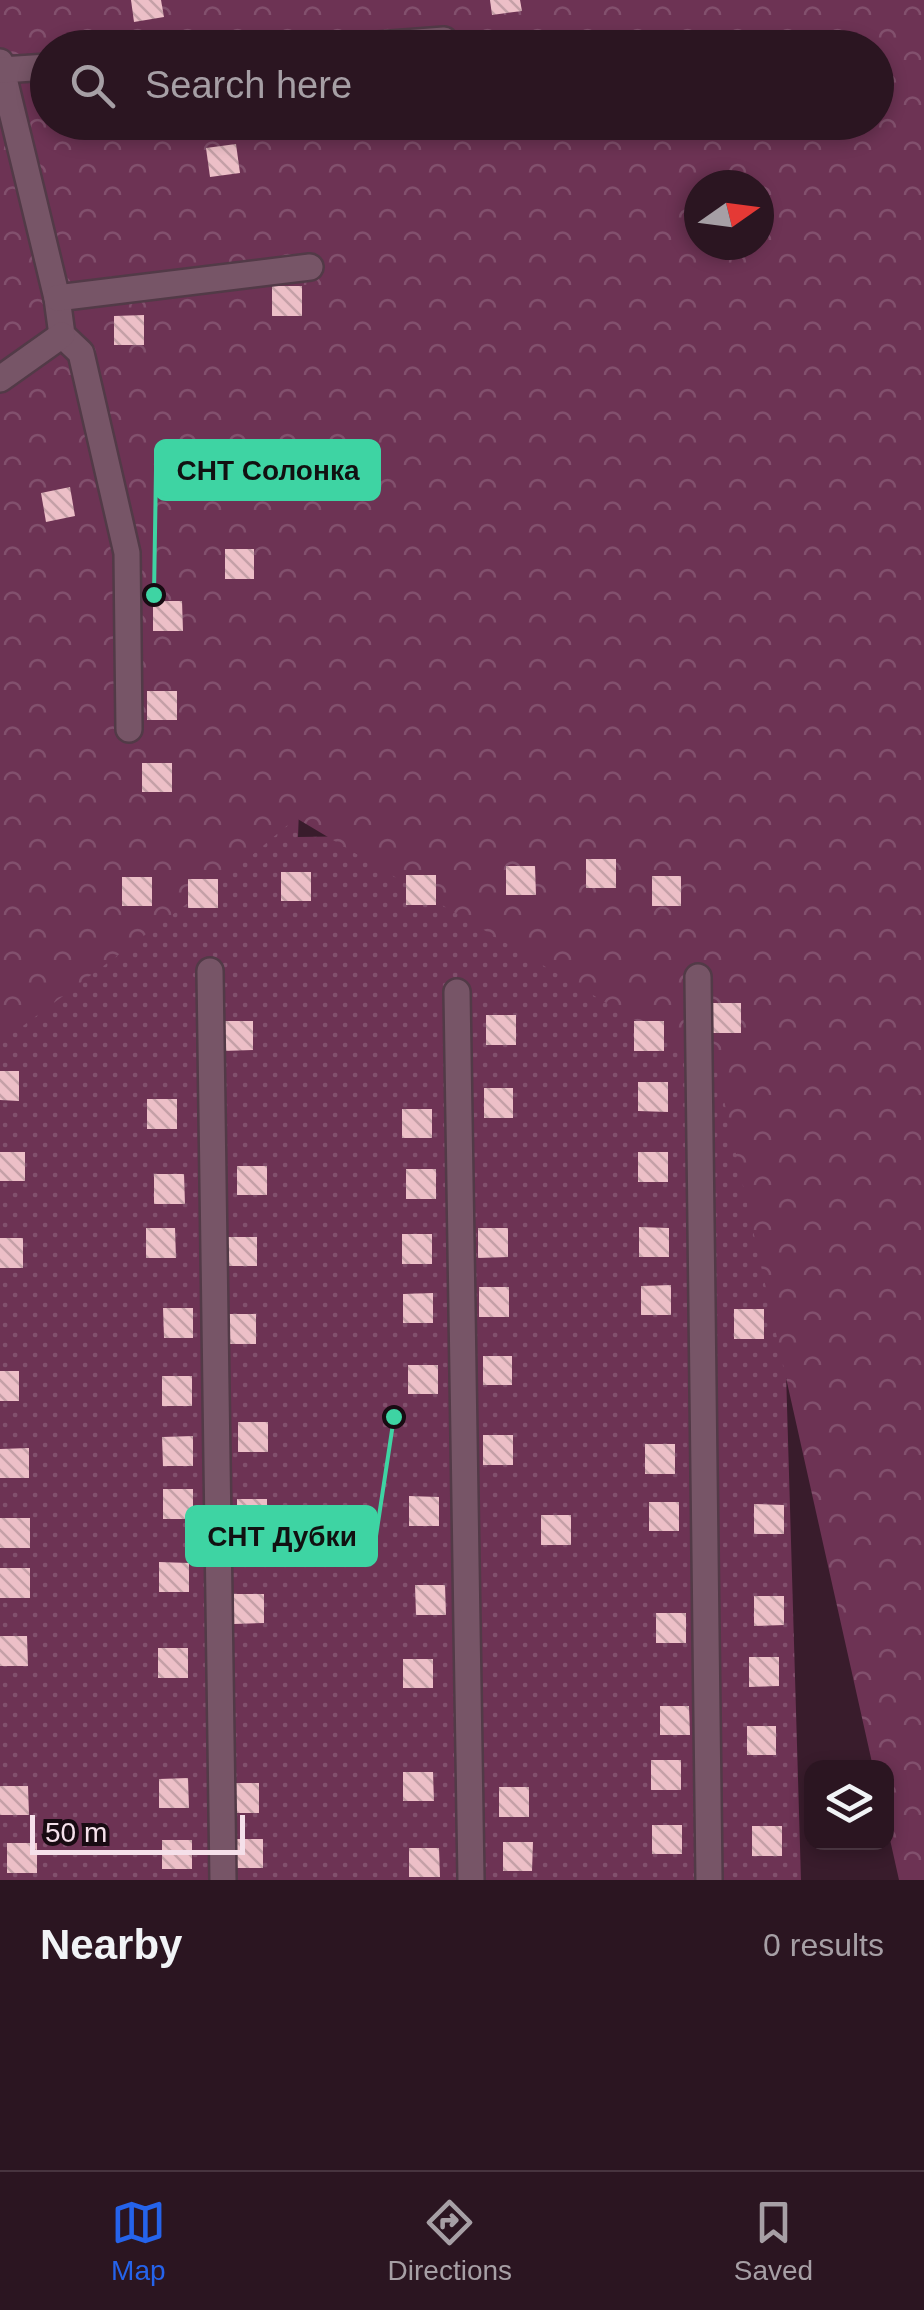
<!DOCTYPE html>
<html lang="en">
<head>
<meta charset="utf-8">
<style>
	body { margin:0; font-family:Helvetica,sans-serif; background:#331e2a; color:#f1f3f6 }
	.controls { position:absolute; right:30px; bottom:30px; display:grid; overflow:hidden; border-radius:20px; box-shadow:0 5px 15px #0003 }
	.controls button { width:90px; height:90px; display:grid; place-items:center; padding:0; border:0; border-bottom:2px solid #47343f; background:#2b1521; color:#f1f3f6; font:50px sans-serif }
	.compass { position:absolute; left:684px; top:170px; width:90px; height:90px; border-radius:50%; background:#2b1521; box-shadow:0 5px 15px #0003; rotate:76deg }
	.scale { position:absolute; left:30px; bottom:25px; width:215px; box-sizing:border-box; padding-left:10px; border:5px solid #f5e0ea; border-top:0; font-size:28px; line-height:35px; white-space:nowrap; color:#f5e0ea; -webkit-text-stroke:8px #180b12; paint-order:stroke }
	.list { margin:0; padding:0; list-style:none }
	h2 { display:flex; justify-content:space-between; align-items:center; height:130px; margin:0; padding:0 40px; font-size:42px }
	h2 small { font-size:32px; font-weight:400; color:#a69fa5 }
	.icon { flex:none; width:55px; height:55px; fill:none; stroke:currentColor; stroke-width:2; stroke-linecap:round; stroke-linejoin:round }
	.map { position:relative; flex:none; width:924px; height:1880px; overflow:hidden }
	.search { position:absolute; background:#2b1521; box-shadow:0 5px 15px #0003; left:30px; right:30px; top:30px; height:110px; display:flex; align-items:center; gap:25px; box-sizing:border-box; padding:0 35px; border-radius:55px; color:#a69fa5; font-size:38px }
	.sheet { height:290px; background:#2b1521 }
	nav { display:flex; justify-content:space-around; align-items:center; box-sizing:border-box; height:140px; border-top:2px solid #47343f; background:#2b1521; font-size:28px; color:#a69fa5 }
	nav a { display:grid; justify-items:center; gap:5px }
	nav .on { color:#2563eb }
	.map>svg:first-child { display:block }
	.grass { fill:url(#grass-dots) }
	.forest { fill:url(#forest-crowns); fill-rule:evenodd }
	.building { fill:url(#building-back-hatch) }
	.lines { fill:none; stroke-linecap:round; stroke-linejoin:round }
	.minor-casing { stroke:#523a47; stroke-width:30 }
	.minor { stroke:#775567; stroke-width:25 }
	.leader { fill:none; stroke:#3ed4a3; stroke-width:4 }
	.callout-dot { fill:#3ed4a3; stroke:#180b12; stroke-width:4 }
	.callout { fill:#3ed4a3; stroke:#3ed4a3; stroke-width:4 }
	.callout-label { font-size:28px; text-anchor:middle; font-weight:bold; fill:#111 }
</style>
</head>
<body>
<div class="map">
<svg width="924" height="1880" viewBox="0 0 924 1880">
	<defs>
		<pattern id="grass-dots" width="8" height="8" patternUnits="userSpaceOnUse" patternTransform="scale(2.5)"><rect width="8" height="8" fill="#6d3354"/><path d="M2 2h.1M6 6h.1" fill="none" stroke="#82506d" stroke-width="1.8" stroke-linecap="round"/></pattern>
		<pattern id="forest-crowns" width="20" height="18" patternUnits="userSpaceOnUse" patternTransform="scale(2.5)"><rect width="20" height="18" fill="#6d3354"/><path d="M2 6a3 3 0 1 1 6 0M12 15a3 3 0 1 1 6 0" fill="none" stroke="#82506d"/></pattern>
		<pattern id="building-back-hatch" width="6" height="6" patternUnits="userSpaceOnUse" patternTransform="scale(2.5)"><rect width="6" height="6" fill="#ecbfc7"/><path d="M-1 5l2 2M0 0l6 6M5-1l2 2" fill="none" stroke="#c4a0a7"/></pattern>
	</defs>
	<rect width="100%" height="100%" fill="#391c2c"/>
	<polygon class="grass" points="0,0 48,48 48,122 319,280 298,837 770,830 801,1880 0,1880"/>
	<path class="forest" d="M0,0H924V1880H899L887,1826L886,1768L873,1767L717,1069L296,818L251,856L0,1043ZM48,48H876V122H48ZM699,185H759V245H699Z"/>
	<g class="building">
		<polygon points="131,0 161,0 164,17 134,22"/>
		<polygon points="490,0 520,0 522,11 492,15"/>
		<polygon points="236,144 240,173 210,177 206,148"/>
		<rect x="272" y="286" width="30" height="30"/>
		<polygon points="144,315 144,345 114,345 114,316"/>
		<polygon points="70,487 75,516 46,522 41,493"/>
		<rect x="225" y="549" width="29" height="30"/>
		<polygon points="153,601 182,601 183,631 153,631"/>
		<rect x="147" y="691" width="30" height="29"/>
		<rect x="142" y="763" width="30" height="29"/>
		<rect x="586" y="859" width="30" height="29"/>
		<polygon points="506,866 535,866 536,895 506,895"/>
		<rect x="281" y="872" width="30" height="29"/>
		<rect x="406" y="875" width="30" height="30"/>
		<rect x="652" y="876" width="29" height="30"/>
		<rect x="122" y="877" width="30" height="29"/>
		<rect x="188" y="879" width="30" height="29"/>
		<rect x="711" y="1003" width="30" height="30"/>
		<rect x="486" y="1015" width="30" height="30"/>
		<polygon points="223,1021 253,1021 253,1050 223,1051"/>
		<rect x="634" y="1021" width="30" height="30"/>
		<polygon points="0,1071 19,1071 19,1101 0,1100"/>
		<polygon points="638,1082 668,1082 668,1112 638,1111"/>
		<rect x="484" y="1088" width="29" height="30"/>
		<rect x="147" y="1099" width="30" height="30"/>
		<rect x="402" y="1109" width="30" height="29"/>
		<rect x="0" y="1152" width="25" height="29"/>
		<rect x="638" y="1152" width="30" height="30"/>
		<rect x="237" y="1166" width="30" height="29"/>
		<rect x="406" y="1169" width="30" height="30"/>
		<polygon points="154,1174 184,1174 185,1204 154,1204"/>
		<polygon points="639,1227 669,1228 669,1257 639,1257"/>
		<polygon points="146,1228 175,1228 176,1258 146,1258"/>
		<polygon points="478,1228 508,1228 508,1257 478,1258"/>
		<rect x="402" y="1234" width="30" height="30"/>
		<rect x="227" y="1237" width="30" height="29"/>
		<rect x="0" y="1238" width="23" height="30"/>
		<polygon points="671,1285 671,1315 641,1315 641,1286"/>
		<rect x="479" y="1287" width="30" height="30"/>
		<polygon points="433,1293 433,1323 403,1323 403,1294"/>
		<polygon points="163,1308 193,1308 193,1338 164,1338"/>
		<rect x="734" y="1309" width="30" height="30"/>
		<rect x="226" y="1314" width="30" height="30"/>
		<rect x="483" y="1356" width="29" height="29"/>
		<rect x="408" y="1365" width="30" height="29"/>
		<rect x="0" y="1371" width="19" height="30"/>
		<rect x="162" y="1376" width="30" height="30"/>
		<rect x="238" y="1422" width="30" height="30"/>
		<rect x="483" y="1435" width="30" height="30"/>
		<polygon points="193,1436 193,1466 163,1466 162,1437"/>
		<rect x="645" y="1444" width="30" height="30"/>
		<polygon points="29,1448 29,1478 0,1478 0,1449"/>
		<rect x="163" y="1489" width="30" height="30"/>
		<polygon points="409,1496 439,1497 439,1526 409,1526"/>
		<rect x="237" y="1499" width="30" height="29"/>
		<rect x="649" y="1502" width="30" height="29"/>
		<polygon points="754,1504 784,1505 784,1534 754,1534"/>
		<rect x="541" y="1515" width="30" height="30"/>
		<rect x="0" y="1518" width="30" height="30"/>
		<polygon points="159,1562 189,1563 189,1592 159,1592"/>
		<rect x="0" y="1568" width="30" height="30"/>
		<polygon points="415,1585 445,1585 446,1615 416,1615"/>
		<polygon points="234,1594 264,1594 264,1623 234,1624"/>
		<polygon points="754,1596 784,1596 784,1625 754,1626"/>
		<rect x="656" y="1613" width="30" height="30"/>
		<polygon points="0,1636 27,1636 28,1666 0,1666"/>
		<rect x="158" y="1648" width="30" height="30"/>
		<polygon points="749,1657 779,1657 779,1686 749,1687"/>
		<rect x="403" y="1659" width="30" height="29"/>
		<polygon points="660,1706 689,1706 690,1735 660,1735"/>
		<rect x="747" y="1726" width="29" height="29"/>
		<rect x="651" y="1760" width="30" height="30"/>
		<polygon points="403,1772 433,1772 434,1801 403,1801"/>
		<polygon points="188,1778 189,1808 159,1808 159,1779"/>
		<rect x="229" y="1783" width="30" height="30"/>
		<polygon points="0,1786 28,1786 29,1815 0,1815"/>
		<rect x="499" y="1787" width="30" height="30"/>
		<rect x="652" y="1825" width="30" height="29"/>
		<rect x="752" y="1826" width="30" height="30"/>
		<rect x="233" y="1839" width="30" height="29"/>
		<rect x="162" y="1840" width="30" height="29"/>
		<polygon points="503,1842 533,1842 532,1871 503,1871"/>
		<rect x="7" y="1843" width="30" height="30"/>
		<polygon points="409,1848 439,1848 440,1877 409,1877"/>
	</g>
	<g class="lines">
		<defs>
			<g id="minor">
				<polyline points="339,48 444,40"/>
				<polyline points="0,62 57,298 62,335 81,353 127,553 129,729"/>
				<polyline points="2,70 48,67"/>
				<polyline points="57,298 310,267"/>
				<polyline points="0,379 62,335"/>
				<polyline points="210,971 223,1880"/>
				<polyline points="698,977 709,1880"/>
				<polyline points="457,992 471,1880"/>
			</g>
		</defs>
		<use href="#minor" class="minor-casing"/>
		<use href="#minor" class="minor"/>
	</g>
	<path class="leader" d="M154 595L156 470M394 1417L376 1536"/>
	<g class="callout-dot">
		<circle cx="154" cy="595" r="10"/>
		<circle cx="394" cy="1417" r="10"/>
	</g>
	<g class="callout">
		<rect x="156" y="441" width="223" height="58" rx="10"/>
		<rect x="187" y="1507" width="189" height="58" rx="10"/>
	</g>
	<g class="callout-label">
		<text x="268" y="480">СНТ Солонка</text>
		<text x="282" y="1546">СНТ Дубки</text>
	</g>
</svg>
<div class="controls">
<button><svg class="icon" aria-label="layers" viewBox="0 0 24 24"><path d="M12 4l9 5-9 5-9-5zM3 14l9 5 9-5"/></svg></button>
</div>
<svg class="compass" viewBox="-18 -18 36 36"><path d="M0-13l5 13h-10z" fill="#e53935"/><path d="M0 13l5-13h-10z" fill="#a69fa5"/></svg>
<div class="scale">50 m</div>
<div class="search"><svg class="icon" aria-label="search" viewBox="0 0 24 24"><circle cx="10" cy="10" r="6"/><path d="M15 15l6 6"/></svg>Search here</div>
</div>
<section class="sheet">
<h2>Nearby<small>0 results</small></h2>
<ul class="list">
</ul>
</section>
<nav>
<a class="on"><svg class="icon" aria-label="map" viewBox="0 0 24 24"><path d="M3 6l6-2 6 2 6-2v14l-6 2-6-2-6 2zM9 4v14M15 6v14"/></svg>Map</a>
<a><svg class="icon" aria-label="directions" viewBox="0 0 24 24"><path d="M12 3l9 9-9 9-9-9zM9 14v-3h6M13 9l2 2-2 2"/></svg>Directions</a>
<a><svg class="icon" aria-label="saved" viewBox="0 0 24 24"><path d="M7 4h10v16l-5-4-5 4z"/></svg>Saved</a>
</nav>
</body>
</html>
